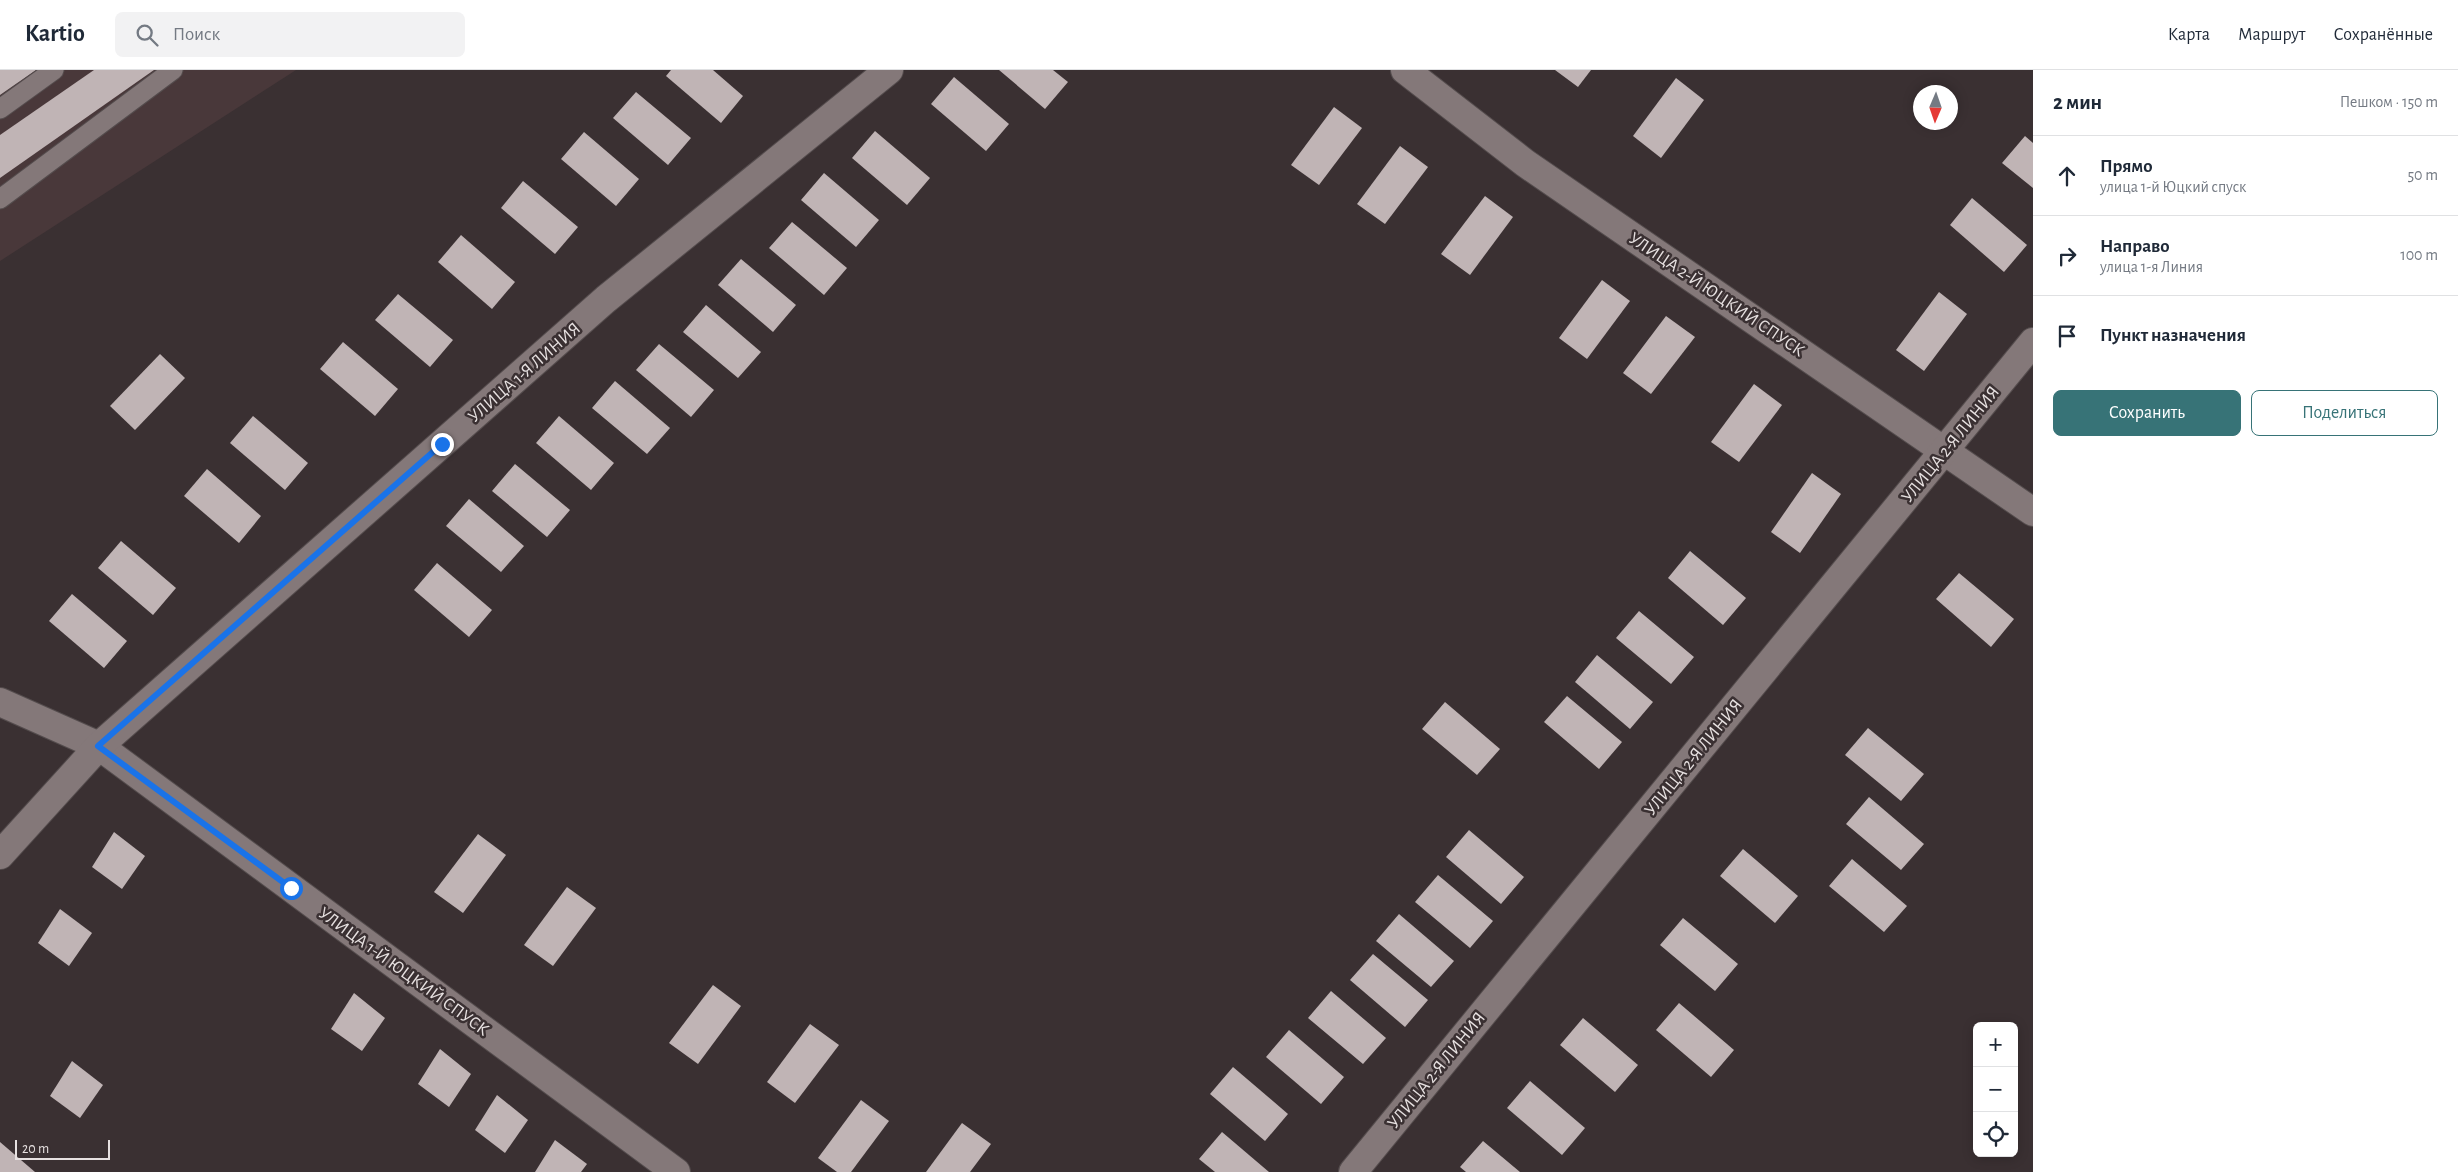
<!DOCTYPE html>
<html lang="ru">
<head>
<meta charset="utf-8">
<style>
	body { margin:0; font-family:"Alegreya Sans",sans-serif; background:#f2f2f3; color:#1f2937 }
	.controls { position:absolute; right:15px; bottom:15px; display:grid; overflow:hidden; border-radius:8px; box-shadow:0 2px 12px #0003 }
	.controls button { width:45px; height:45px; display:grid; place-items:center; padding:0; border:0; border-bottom:1px solid #e0e1e3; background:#fff; color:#1f2937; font:25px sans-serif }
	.compass { position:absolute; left:1913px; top:15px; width:45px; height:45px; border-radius:50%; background:#fff; box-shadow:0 2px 12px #0003; rotate:182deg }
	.scale { position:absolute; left:15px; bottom:12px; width:95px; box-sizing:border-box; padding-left:5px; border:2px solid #e7e1e1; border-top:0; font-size:14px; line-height:18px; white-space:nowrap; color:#e7e1e1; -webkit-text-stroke:4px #3a3032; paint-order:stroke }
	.stop { position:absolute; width:15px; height:15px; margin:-11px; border:4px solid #1a73e8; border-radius:50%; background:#fff }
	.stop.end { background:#1a73e8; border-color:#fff; box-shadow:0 1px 5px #0008 }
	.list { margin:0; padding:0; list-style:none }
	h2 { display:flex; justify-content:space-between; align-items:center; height:65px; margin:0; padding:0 20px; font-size:21px }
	h2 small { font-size:16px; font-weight:400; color:#747a83 }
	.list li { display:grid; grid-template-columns:32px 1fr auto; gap:15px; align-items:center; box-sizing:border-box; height:80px; padding:0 20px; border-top:1px solid #e0e1e3 }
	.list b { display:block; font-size:19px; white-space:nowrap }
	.list p { margin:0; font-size:16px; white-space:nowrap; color:#747a83 }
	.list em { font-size:16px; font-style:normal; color:#747a83 }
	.actions { display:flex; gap:10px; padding:15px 20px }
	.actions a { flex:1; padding:11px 0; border:1px solid #377377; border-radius:8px; text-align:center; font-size:18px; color:#377377 }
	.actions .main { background:#377377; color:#fff }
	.icon { flex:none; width:28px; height:28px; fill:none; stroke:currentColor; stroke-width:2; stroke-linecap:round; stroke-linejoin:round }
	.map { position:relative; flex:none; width:2033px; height:1102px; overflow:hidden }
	header { display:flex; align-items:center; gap:30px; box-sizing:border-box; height:70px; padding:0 25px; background:#fff; border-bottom:1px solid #e0e1e3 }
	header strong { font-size:24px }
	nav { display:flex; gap:28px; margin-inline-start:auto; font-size:18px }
	.search { width:350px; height:45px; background:#f2f2f3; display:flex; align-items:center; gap:12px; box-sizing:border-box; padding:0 18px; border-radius:8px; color:#747a83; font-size:19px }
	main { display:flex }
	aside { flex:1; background:#fff }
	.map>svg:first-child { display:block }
	.built { fill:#49383a }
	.building { fill:#c0b4b5 }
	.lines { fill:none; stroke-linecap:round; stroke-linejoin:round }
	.service-casing { stroke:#544c4d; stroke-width:21 }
	.minor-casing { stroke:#544c4d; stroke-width:30 }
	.tertiary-casing { stroke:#544c4d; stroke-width:30 }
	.service { stroke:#847879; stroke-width:19 }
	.minor { stroke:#847879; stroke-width:28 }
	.tertiary { stroke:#847879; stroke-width:28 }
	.route { stroke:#1a73e8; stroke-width:6 }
	.labels { text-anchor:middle; stroke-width:5; stroke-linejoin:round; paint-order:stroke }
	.street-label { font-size:18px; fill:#e7e1e1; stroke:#3a3032 }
</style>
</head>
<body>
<header>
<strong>Kartio</strong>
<div class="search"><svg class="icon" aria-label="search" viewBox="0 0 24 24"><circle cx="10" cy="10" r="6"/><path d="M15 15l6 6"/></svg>Поиск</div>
<nav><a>Карта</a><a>Маршрут</a><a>Сохранённые</a></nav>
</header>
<main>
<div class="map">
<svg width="2033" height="1102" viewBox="0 0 2033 1102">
	<rect width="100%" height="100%" fill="#3a3032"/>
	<polygon class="built" points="0,0 296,0 0,191"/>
	<g class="building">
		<polygon points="0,0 36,0 0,25"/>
		<polygon points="94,0 154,0 0,108 0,65"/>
		<polygon points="671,0 713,0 743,26 721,53 666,6"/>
		<polygon points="999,0 1053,0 1068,12 1045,39"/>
		<polygon points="1555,0 1591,0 1578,17"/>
		<polygon points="954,7 1009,54 986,81 931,34"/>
		<polygon points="1676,8 1704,30 1661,88 1633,66"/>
		<polygon points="636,22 691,68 668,95 613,48"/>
		<polygon points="1334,37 1362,58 1319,115 1291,95"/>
		<polygon points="875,61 930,108 907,135 852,88"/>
		<polygon points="584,62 639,109 616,136 561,89"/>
		<polygon points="2025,66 2033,73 2033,118 2002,93"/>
		<polygon points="1400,76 1428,97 1385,154 1357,134"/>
		<polygon points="824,103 879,150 856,177 801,130"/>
		<polygon points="523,111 578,157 555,184 501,138"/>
		<polygon points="1485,126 1513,147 1470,205 1441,184"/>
		<polygon points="1972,128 2027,175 2004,202 1950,155"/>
		<polygon points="792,152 847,198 824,225 769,178"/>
		<polygon points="461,165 515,212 492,239 438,192"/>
		<polygon points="741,189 796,235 773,262 718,215"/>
		<polygon points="1602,210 1630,231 1587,289 1559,268"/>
		<polygon points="1939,222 1967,244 1924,301 1896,280"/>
		<polygon points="398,224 453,270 430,297 375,250"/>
		<polygon points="706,235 761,282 738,308 683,262"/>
		<polygon points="1666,246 1695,267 1651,324 1623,303"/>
		<polygon points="343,272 398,319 375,346 320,299"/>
		<polygon points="659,274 714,320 691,347 636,300"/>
		<polygon points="160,284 185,308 135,360 110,336"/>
		<polygon points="615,311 670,358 647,384 592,338"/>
		<polygon points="1754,314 1782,335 1739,392 1711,372"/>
		<polygon points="253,346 308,393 285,420 230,373"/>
		<polygon points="559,346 614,393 591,420 536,373"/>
		<polygon points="515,394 570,440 547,467 492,421"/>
		<polygon points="207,399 261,446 239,473 184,426"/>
		<polygon points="1812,403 1841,424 1800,483 1771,462"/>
		<polygon points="469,429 524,476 501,502 446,456"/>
		<polygon points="121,471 176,518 153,545 98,498"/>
		<polygon points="1690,481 1746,528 1723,555 1668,508"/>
		<polygon points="437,493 492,540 469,567 414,520"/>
		<polygon points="1959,503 2014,549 1991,577 1936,529"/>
		<polygon points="72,524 127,571 104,598 49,551"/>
		<polygon points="1639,541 1694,587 1671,614 1616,568"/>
		<polygon points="1597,585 1653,632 1630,659 1575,612"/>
		<polygon points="1567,626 1622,672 1599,699 1544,652"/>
		<polygon points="1445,632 1500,679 1477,705 1422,659"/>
		<polygon points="1868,658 1924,704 1901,731 1845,685"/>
		<polygon points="1869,727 1924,774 1901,800 1846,754"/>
		<polygon points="1469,760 1524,807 1501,834 1446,787"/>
		<polygon points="114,762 145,786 122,819 92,797"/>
		<polygon points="478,764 506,785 463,843 434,822"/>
		<polygon points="1743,779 1798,826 1775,853 1720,806"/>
		<polygon points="1852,789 1907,836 1884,862 1829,816"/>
		<polygon points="1438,805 1493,851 1470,878 1415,832"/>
		<polygon points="567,817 596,838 553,896 524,875"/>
		<polygon points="60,839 92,863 69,896 38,873"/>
		<polygon points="1399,844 1454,891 1431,917 1376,871"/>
		<polygon points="1683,848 1738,894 1715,921 1660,875"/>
		<polygon points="1373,884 1428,930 1405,957 1350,910"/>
		<polygon points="713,915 741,936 698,994 669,973"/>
		<polygon points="1331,921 1386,968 1363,994 1308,948"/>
		<polygon points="354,923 385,948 362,981 331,959"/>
		<polygon points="1679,933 1734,980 1711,1007 1656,960"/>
		<polygon points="1583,948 1638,995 1615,1022 1560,975"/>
		<polygon points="810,954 839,975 795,1033 767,1012"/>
		<polygon points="1289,960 1344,1007 1321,1034 1266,987"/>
		<polygon points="440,979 471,1004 449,1037 418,1014"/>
		<polygon points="72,991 103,1015 80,1048 50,1026"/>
		<polygon points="1233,997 1288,1044 1265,1071 1210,1024"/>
		<polygon points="1530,1011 1585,1058 1562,1085 1507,1038"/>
		<polygon points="497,1025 528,1050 505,1083 475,1060"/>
		<polygon points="861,1030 889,1051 851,1102 837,1102 818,1088"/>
		<polygon points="962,1053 991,1074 970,1102 926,1102"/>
		<polygon points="1222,1062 1269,1102 1215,1102 1199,1089"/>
		<polygon points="555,1070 587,1094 581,1102 535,1102"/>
		<polygon points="1483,1071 1520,1102 1466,1102 1460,1097"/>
		<polygon points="0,1072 35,1102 0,1102"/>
	</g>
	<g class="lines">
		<defs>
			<g id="service">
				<polyline points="0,39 54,0"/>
				<polyline points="0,129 173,0"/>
			</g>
			<g id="minor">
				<polyline points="1405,0 1525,93 2033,442"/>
				<polyline points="0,632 99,676 676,1102"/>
				<polyline points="0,785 99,676 606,229 889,0"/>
			</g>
			<polyline id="tertiary" points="1353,1102 2033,272"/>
		</defs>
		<use href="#service" class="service-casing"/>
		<use href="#minor" class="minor-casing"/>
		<use href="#tertiary" class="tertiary-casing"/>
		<use href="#service" class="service"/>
		<use href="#minor" class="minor"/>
		<use href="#tertiary" class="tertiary"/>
	</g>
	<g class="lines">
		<polyline class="route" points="291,818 98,676 442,374"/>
	</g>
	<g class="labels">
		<g class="street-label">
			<text transform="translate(1717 224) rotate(34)" y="6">УЛИЦА 2-Й ЮЦКИЙ СПУСК</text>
			<text transform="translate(524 302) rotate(-41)" y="6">УЛИЦА 1-Я ЛИНИЯ</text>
			<text transform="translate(1950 374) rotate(-51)" y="6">УЛИЦА 2-Я ЛИНИЯ</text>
			<text transform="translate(1693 687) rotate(-51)" y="6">УЛИЦА 2-Я ЛИНИЯ</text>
			<text transform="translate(404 901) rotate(36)" y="6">УЛИЦА 1-Й ЮЦКИЙ СПУСК</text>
			<text transform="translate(1436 1000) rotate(-51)" y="6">УЛИЦА 2-Я ЛИНИЯ</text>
		</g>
	</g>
</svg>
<div class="controls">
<button>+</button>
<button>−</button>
<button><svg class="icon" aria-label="locate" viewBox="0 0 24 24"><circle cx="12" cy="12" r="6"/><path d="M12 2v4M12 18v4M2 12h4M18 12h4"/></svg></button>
</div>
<svg class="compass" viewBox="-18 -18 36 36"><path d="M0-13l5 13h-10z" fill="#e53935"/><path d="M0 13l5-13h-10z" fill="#747a83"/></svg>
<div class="scale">20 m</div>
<div class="stop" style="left:291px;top:818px"></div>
<div class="stop end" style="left:442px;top:374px"></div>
</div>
<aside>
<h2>2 мин<small>Пешком · 150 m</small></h2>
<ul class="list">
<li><svg class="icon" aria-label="ahead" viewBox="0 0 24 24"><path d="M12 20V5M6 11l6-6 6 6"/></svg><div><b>Прямо</b><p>улица 1-й Юцкий спуск</p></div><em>50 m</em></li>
<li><svg class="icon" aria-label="right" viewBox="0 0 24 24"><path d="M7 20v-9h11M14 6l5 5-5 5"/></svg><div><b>Направо</b><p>улица 1-я Линия</p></div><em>100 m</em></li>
<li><svg class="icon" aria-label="arrive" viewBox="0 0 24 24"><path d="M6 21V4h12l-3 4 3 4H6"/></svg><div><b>Пункт назначения</b></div></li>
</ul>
<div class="actions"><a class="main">Сохранить</a><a>Поделиться</a></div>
</aside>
</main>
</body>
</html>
